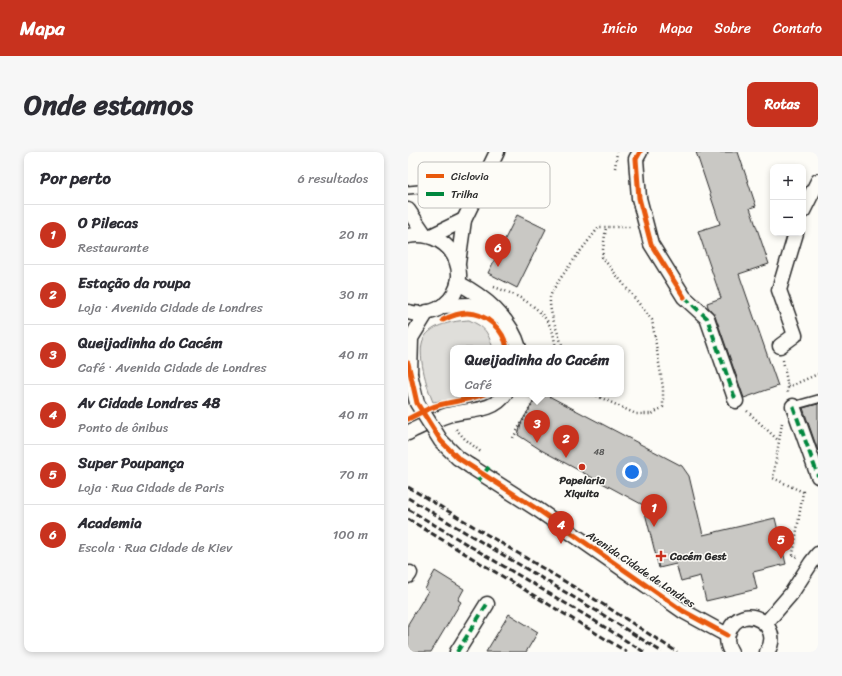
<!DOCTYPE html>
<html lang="pt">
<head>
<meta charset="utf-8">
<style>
	body { margin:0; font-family:Sriracha,sans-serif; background:#f7f7f7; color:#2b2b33 }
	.controls { position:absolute; right:12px; top:12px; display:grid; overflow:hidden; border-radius:8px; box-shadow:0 2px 6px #0003 }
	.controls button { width:36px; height:36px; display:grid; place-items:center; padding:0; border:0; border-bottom:1px solid #e1e1e2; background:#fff; color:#2b2b33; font:20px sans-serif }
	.you { position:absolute; left:224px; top:320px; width:14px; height:14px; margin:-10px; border:3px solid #fff; border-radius:50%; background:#1a73e8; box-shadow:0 0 0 6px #1a73e833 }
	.badge { display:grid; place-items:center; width:26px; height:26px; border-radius:50%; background:#c8321e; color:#fff; font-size:13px; font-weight:700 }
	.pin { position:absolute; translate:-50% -33px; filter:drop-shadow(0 1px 2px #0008) }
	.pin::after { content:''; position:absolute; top:21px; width:14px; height:12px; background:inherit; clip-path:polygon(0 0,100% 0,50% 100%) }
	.popup { position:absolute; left:42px; top:193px; width:174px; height:52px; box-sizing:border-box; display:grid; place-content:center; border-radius:8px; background:#fff; filter:drop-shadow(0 1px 3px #0005); font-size:13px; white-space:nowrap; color:#7c7c81 }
	.popup b { font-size:15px; color:#2b2b33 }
	.popup::after { content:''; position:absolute; left:50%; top:100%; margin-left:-8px; border:8px solid transparent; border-top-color:#fff }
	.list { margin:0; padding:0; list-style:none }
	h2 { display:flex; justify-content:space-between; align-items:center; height:52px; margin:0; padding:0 16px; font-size:17px }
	h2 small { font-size:13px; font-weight:400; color:#7c7c81 }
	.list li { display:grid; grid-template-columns:26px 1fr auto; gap:12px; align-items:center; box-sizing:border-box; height:60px; padding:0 16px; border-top:1px solid #e1e1e2 }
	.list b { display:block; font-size:15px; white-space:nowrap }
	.list p { margin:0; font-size:13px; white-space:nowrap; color:#7c7c81 }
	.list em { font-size:13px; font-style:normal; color:#7c7c81 }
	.map { position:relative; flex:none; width:410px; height:500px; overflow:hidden; border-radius:8px }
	header { display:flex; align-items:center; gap:24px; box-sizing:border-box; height:56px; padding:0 20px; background:#c8321e; color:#fff }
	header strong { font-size:19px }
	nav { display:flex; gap:22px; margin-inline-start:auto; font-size:14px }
	.intro { display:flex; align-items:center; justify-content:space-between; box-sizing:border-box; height:96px; padding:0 24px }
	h1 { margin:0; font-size:28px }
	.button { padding:10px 18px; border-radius:8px; background:#c8321e; color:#fff; font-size:14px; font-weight:700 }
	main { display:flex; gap:24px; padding:0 24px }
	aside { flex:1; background:#fff; border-radius:8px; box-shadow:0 2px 6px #0003 }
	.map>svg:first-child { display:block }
	.green { fill:#dfdeda; stroke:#858482 }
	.building { fill:#c9c8c4; stroke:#2b2b2b }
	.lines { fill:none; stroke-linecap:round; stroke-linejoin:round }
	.lane-casing { stroke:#2b2b2b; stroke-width:10 }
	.street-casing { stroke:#2b2b2b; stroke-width:17 }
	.path { stroke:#2b2b2b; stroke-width:2.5; stroke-dasharray:1 3; stroke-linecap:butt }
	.lane { stroke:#fdfcf7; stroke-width:7 }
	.street { stroke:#fdfcf7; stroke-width:14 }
	.rail { stroke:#2b2b2b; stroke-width:3; stroke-dasharray:6 3; stroke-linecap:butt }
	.street-bridge-casing { stroke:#2b2b2b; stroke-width:17; stroke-linecap:butt }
	.street-bridge { stroke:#fdfcf7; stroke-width:14 }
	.quiet { stroke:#00873e; stroke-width:4; stroke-dasharray:8 4; stroke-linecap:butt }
	.cycleway-casing { stroke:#fdfcf7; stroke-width:8 }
	.cycleway { stroke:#e8590c; stroke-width:5 }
	.poi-dot { fill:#c8321e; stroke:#fdfcf7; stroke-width:1.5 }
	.labels { text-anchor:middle; stroke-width:3; stroke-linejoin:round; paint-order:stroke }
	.number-label { font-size:9px; fill:#525251 }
	.poi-label { font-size:11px; font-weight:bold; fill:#2b2b2b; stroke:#fdfcf7 }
	.street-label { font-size:11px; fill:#2b2b2b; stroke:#fdfcf7 }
	.key { fill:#fdfcf7; stroke:#bebdba; stroke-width:1 }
	.key-label { font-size:11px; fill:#2b2b2b }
</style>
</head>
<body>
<header>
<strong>Mapa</strong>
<nav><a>Início</a><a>Mapa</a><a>Sobre</a><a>Contato</a></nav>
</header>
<div class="intro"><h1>Onde estamos</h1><a class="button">Rotas</a></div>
<main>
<aside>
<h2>Por perto<small>6 resultados</small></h2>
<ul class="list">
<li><span class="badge">1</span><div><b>O Pilecas</b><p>Restaurante</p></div><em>20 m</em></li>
<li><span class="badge">2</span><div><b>Estação da roupa</b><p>Loja · Avenida Cidade de Londres</p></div><em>30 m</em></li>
<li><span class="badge">3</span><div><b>Queijadinha do Cacém</b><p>Café · Avenida Cidade de Londres</p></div><em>40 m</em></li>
<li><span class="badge">4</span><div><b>Av Cidade Londres 48</b><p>Ponto de ônibus</p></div><em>40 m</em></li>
<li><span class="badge">5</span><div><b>Super Poupança</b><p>Loja · Rua Cidade de Paris</p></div><em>70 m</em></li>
<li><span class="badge">6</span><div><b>Academia</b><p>Escola · Rua Cidade de Kiev</p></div><em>100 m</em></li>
</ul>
</aside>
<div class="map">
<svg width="410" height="500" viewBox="0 0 410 500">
	<rect width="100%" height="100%" fill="#fdfcf7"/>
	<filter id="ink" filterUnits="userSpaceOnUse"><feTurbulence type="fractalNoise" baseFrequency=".025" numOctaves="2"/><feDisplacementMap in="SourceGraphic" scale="8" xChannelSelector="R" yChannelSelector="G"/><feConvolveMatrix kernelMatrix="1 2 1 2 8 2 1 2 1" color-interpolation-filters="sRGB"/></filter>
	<g filter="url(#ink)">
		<path class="green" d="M61,168C78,176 79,179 85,196H45V242H53L45,247L25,250C19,236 8,200 16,186C24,172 46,169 61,168Z"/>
		<g class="building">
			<polygon points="288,0 330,0 348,54 342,56 361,112 331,122 370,234 336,246 307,163 300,155 299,151 313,146 290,79 312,72"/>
			<polygon points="109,63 138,77 109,136 80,121"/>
			<polygon points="130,242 137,242 274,314 281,324 295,383 367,366 378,412 345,420 349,437 298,449 292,424 273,429 268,412 251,416 235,353 133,298 110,283 114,269"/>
			<polygon points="410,252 410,299 395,256"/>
			<polygon points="27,419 56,437 50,448 53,450 23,500 0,500 0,472 20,439 17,437"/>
			<polygon points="101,462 130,480 118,500 78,500"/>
		</g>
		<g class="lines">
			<defs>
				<g id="lane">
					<path d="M0,38C27,36 52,32 78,22"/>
					<polyline points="385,254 410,247"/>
				</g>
				<g id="street">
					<polyline points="232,0 228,7 231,46 243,92 276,145 299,166 328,249"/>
					<polyline points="0,58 17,83"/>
					<polyline points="395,59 410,29"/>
					<path d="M0,84C49,75 70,135 30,157C21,161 10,163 0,160"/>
					<polyline points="23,84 56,68"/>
					<polyline points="50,111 56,68 89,0"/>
					<path d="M50,131C76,144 103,167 111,196"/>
					<polyline points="34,154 61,153 89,163"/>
					<polyline points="372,194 387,183 371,138 388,81"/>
					<polyline points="2,222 3,186 19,160"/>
					<polyline points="385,254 410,324"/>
					<path d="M0,281L5,278C16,273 28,267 40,263C59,257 85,261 97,242"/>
					<polyline points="62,314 129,357 275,459 319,483"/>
					<polyline points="0,424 2,421"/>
					<polyline points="358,471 383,442 403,411 410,402"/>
					<polyline points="49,500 79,452"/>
					<path d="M323,500C319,494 318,486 321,479C334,448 377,473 359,500"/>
				</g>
			</defs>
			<use href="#lane" class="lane-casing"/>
			<use href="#street" class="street-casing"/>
			<g class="path">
				<polyline points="207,16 209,0"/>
				<path d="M86,135C110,143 136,155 145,181C146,186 147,191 148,196"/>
				<path d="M155,196C150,180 141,162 142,146C143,135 182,87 191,75H222L223,74"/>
				<polyline points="375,208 380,235 379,242"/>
				<polyline points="380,235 410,222"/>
				<polyline points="185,242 228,262 244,262 255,255 255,236 244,168 194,105 198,75"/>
				<polyline points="339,259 371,289"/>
				<polyline points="374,271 365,326 395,340 385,403 389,405"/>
				<polyline points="48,277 56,286 74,301"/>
				<polyline points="105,286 130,242"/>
			</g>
			<use href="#lane" class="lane"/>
			<use href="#street" class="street"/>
			<g class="rail">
				<polyline points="0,335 196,453 269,500"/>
				<polyline points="0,346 192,461 254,500"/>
				<polyline points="0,357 187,469 236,500"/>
				<polyline points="0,367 219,500"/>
			</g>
			<defs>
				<polyline id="street-bridge" points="2,222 9,251 33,289 50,306 62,314"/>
			</defs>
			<use href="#street-bridge" class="street-bridge-casing"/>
			<use href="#street-bridge" class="street-bridge"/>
			<g class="quiet">
				<polyline points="276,145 299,166 328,249"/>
				<polyline points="385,254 410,324"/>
				<polyline points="70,329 81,315"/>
				<polyline points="49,500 79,452"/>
			</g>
			<defs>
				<g id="cycleway">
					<polyline points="232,0 228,7 231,46 243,92 276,145"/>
					<path d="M35,168C43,164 50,161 59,161C78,161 96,178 99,196"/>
					<polyline points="0,211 9,251 33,289 50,306 129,357 275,459 319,483"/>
					<path d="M0,267C10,262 20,256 31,253C47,249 62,248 76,242"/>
				</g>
			</defs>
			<use href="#cycleway" class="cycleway-casing"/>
			<use href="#cycleway" class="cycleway"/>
		</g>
	</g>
	<g class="poi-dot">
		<circle cx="174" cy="315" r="4"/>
		<path d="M251 398h4v4h4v4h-4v4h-4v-4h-4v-4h4z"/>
	</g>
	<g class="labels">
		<g class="number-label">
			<text x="191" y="303">48</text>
		</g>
		<g class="poi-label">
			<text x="174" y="332">Papelaria<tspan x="174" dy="13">Xiquita</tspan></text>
			<text x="262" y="408" text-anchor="start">Cacém Gest</text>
		</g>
		<g class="street-label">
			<text transform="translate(233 417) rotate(34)" y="4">Avenida Cidade de Londres</text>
		</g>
	</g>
	<rect x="10" y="10" width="132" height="46" rx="6" class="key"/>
	<rect x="18" y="22" width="18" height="4" fill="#e8590c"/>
	<rect x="18" y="40" width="18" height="4" fill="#00873e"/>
	<g class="key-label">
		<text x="43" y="28">Ciclovia</text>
		<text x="43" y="46">Trilha</text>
	</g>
</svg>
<div class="controls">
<button>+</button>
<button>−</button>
</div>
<div class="you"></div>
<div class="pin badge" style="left:246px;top:375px">1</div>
<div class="pin badge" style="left:158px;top:306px">2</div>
<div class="pin badge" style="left:129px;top:291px">3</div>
<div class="popup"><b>Queijadinha do Cacém</b>Café</div>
<div class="pin badge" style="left:153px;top:392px">4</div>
<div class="pin badge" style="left:373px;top:407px">5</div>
<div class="pin badge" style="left:90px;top:115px">6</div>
</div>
</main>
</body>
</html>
